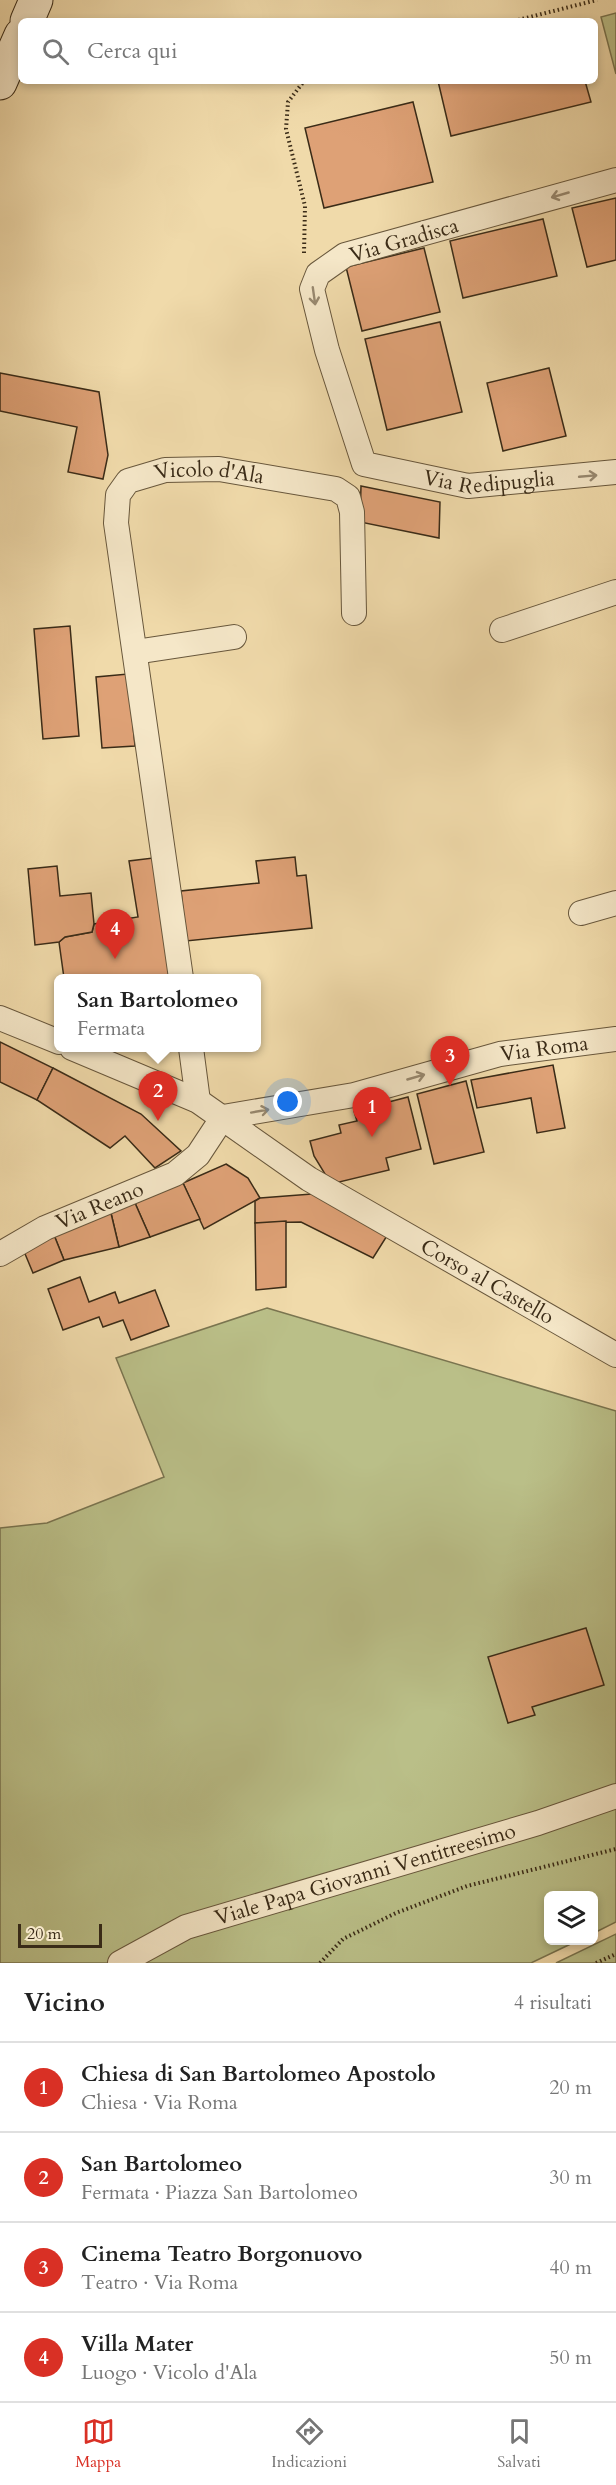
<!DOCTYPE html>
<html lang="it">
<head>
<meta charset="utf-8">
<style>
	body { margin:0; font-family:Cardo,serif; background:#f6f6f6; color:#222 }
	.controls { position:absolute; right:18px; bottom:18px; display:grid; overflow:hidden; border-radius:9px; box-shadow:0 3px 9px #0003 }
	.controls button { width:54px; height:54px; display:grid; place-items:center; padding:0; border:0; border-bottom:2px solid #e0e0e0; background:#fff; color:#222; font:30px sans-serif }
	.scale { position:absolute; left:18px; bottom:15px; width:84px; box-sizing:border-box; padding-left:6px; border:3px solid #3a2b17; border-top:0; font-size:16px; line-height:21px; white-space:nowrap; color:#3a2b17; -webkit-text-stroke:4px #f5e7c8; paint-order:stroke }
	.you { position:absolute; left:288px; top:1102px; width:21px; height:21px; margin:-15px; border:4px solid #fff; border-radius:50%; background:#1a73e8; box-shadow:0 0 0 9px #1a73e833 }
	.badge { display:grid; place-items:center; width:39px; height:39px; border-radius:50%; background:#d93025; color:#fff; font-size:20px; font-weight:700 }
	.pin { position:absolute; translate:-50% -50px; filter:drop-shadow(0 2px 3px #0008) }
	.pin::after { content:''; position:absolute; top:32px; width:21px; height:18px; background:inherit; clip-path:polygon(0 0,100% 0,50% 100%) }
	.popup { position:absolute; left:54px; top:974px; width:207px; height:78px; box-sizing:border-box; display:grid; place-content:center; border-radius:9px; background:#fff; filter:drop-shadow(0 2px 4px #0005); font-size:20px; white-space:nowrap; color:#767676 }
	.popup b { font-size:22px; color:#222 }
	.popup::after { content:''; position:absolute; left:50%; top:100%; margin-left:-12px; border:12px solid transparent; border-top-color:#fff }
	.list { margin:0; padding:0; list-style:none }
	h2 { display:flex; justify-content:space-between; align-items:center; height:78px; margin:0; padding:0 24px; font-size:26px }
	h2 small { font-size:20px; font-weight:400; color:#767676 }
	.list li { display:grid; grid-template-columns:39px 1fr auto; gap:18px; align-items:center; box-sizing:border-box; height:90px; padding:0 24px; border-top:2px solid #e0e0e0 }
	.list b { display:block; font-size:22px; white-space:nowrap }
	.list p { margin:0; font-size:20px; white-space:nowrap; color:#767676 }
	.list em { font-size:20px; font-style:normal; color:#767676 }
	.icon { flex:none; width:33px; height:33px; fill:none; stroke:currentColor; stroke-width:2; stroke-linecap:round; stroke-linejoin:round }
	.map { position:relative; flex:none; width:616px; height:1963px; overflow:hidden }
	.search { position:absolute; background:#fff; box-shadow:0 3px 9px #0003; left:18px; right:18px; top:18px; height:66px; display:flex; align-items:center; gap:15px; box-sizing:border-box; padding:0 21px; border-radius:9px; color:#767676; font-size:22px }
	.sheet { height:438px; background:#fff }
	nav { display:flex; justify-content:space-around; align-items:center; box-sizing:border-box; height:84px; border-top:2px solid #e0e0e0; background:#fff; font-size:16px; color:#767676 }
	nav a { display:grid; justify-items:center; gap:3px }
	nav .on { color:#d93025 }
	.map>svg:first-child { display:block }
	.green { fill:#babf88; stroke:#7a7550; stroke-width:1.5 }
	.building { fill:#dea176; stroke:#3a2b17; stroke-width:1.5 }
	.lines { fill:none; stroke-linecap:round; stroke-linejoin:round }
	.street-casing { stroke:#68573c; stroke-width:26 }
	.secondary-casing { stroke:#3a2b17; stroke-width:35 }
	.path { stroke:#3a2b17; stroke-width:4; stroke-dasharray:1.5 3; stroke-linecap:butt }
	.street { stroke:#f5e7c8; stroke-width:24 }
	.secondary { stroke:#f5e7c8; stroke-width:33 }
	.oneway { stroke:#988970 }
	.labels { text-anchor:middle; stroke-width:6; stroke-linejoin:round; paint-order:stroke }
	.street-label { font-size:21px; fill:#3a2b17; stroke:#f5e7c8 }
</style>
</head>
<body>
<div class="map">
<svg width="616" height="1963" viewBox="0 0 616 1963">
	<rect width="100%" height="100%" fill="#f0daaa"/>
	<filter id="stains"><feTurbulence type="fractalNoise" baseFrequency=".00333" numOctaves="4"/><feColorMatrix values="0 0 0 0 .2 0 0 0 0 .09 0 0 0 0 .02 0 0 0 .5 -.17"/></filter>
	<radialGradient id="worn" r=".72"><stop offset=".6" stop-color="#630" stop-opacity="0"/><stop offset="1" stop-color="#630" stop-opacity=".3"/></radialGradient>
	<g class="green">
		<polygon points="616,13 616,74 601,17"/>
		<polygon points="267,1308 616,1411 616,1922 594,1933 594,1896 548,1896 548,1940 577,1941 531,1963 0,1963 0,1528 47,1523 164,1477 116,1358"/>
		<polygon points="616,1934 616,1963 556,1963"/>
	</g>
	<g class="building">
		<polygon points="438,81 585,81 591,102 451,136"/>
		<polygon points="413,102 433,182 324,208 305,128"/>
		<polygon points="616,198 616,260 587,267 572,208"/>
		<polygon points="543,219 557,276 463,298 450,241"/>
		<polygon points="424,248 440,312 362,331 346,267"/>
		<polygon points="440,322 462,412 387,430 365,339"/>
		<polygon points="549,368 566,436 503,451 487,383"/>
		<polygon points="0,373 99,392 108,455 103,479 68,472 77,427 0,411"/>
		<polygon points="361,486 440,502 439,538 360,522"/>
		<polygon points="70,626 79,736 43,739 34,629"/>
		<polygon points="128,674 135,746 102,748 96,677"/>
		<polygon points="295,857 297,876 306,875 312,928 186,941 181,891 259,883 256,861"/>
		<polygon points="153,858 172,978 105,978 104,976 64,978 59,942 65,937 92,932 94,924 138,917 129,861"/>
		<polygon points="57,866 60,896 91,893 94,924 92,932 65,937 59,942 35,945 28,869"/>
		<polygon points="0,1042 53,1068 37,1100 0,1082"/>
		<polygon points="553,1065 565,1128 537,1133 531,1098 477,1108 471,1080"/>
		<polygon points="53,1068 141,1114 181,1151 155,1168 125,1136 110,1148 37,1100"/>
		<polygon points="466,1081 484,1152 434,1164 417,1094"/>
		<polygon points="408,1097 421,1149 386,1158 389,1170 331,1184 314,1156 310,1141 341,1133 339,1125 357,1121 354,1111"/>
		<polygon points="226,1164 248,1178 260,1198 204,1229 183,1183"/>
		<polygon points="183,1183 200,1219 150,1237 135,1203"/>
		<polygon points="325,1193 390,1231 373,1258 301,1222 255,1223 255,1201 260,1198"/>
		<polygon points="135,1203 150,1237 119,1247 110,1209"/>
		<polygon points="110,1209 119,1247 64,1260 54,1235"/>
		<polygon points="286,1221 286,1287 256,1290 255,1223"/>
		<polygon points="54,1235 64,1260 33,1273 23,1249"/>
		<polygon points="80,1277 89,1302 115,1292 119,1303 155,1290 169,1326 131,1340 123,1320 103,1327 99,1317 63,1330 48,1289"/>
		<polygon points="586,1628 604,1685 532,1707 535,1715 508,1723 488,1657"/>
	</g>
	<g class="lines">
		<defs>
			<g id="street">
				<path id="s1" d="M616,180L345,255L318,274L312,289L327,350L364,464L468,486L616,472"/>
				<polyline points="502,630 616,592"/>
				<polyline points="135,652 234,637"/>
				<polyline points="581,913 616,903"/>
				<path id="s2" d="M181,978L116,523L118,495L128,481L165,470L219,469L336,489L348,497L352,512L354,613"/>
				<polyline points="0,1018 59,1042"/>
				<path id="s3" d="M72,1048L198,1101L309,1179L616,1355"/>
				<polyline points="191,1048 198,1101"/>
				<path id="s4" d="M0,1254L45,1228L175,1174L198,1155L223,1117L354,1095L500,1054L616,1039"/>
				<path id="s5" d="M120,1963L186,1927L538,1823L616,1796"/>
			</g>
			<g id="secondary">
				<polyline points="27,21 36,0"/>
				<polyline points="0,83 21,35"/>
			</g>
		</defs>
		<use href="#street" class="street-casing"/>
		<use href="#secondary" class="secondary-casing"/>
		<g class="path">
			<polyline points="514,21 597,0"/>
			<polyline points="304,253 305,206 286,129 288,102 304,81"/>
			<polyline points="320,1963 343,1939 396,1913 467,1886 616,1849"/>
			<polyline points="596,1963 616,1954"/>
		</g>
		<use href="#street" class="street"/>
		<use href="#secondary" class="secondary"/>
	</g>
	<defs><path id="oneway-shaft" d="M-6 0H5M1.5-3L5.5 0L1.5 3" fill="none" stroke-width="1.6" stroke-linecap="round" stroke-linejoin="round" transform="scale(1.5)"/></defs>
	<g class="oneway">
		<use href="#oneway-shaft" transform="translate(560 195) rotate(164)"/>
		<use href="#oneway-shaft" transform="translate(314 296) rotate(82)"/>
		<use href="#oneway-shaft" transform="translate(588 476) rotate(-5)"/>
		<use href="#oneway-shaft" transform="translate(416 1077) rotate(-16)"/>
		<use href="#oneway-shaft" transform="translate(260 1111) rotate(-10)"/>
	</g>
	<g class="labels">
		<g class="street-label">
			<text transform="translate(404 240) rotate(-16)" y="7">Via Gradisca</text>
			<text dy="7" stroke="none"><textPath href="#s1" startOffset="640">Via Redipuglia</textPath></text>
			<text dy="7" stroke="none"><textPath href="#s2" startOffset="588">Vicolo d'Ala</textPath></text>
			<text dy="7" stroke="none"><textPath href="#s4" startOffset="597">Via Roma</textPath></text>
			<text dy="7" stroke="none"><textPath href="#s4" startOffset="111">Via Reano</textPath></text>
			<text dy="7" stroke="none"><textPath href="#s3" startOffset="478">Corso al Castello</textPath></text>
			<text dy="7" stroke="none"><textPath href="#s5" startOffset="262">Viale Papa Giovanni Ventitreesimo</textPath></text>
		</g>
	</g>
	<rect width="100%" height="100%" filter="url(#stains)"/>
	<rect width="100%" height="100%" fill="url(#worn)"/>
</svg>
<div class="controls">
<button><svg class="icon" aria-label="layers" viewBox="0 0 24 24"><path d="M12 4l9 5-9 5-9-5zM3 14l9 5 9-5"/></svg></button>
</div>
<div class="scale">20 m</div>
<div class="you"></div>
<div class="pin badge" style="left:372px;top:1137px">1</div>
<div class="pin badge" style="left:158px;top:1121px">2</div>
<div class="popup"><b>San Bartolomeo</b>Fermata</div>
<div class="pin badge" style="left:450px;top:1086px">3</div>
<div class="pin badge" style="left:115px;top:959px">4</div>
<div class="search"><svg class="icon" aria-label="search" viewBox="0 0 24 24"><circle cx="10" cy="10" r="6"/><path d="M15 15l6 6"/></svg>Cerca qui</div>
</div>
<section class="sheet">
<h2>Vicino<small>4 risultati</small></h2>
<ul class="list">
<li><span class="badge">1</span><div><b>Chiesa di San Bartolomeo Apostolo</b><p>Chiesa · Via Roma</p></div><em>20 m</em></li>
<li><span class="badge">2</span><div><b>San Bartolomeo</b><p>Fermata · Piazza San Bartolomeo</p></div><em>30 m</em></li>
<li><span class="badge">3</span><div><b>Cinema Teatro Borgonuovo</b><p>Teatro · Via Roma</p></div><em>40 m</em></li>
<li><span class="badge">4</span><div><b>Villa Mater</b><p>Luogo · Vicolo d'Ala</p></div><em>50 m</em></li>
</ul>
</section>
<nav>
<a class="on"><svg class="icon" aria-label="map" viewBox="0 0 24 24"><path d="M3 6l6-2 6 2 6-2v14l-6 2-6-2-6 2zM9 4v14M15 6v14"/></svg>Mappa</a>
<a><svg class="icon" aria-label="directions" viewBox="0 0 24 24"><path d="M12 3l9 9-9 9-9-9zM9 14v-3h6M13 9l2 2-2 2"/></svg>Indicazioni</a>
<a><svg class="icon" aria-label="saved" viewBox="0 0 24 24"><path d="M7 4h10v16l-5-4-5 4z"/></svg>Salvati</a>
</nav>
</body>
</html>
